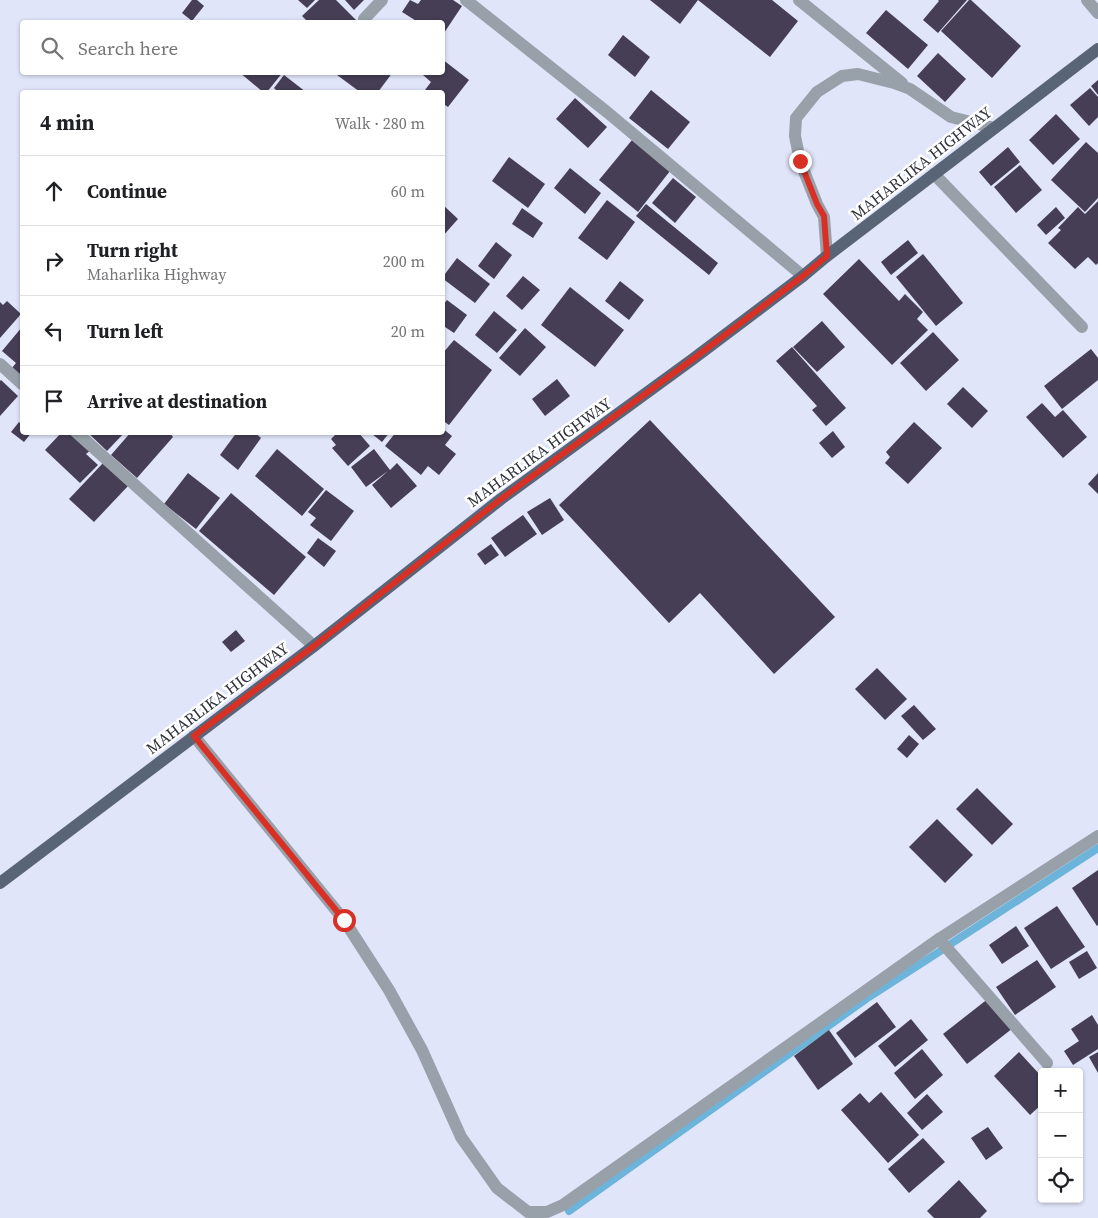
<!DOCTYPE html>
<html lang="en">
<head>
<meta charset="utf-8">
<style>
	body { margin:0; font-family:"Source Serif 4",serif; background:#f6f6f6; color:#202124 }
	.controls { position:absolute; right:15px; bottom:15px; display:grid; overflow:hidden; border-radius:5px; box-shadow:0 1px 4px #0004 }
	.controls button { width:45px; height:45px; display:grid; place-items:center; padding:0; border:0; border-bottom:1px solid #e0e0e0; background:#fff; color:#202124; font:25px sans-serif }
	.stop { position:absolute; width:15px; height:15px; margin:-11px; border:4px solid #d93025; border-radius:50%; background:#fff }
	.stop.end { background:#d93025; border-color:#fff; box-shadow:0 1px 5px #0008 }
	.list { margin:0; padding:0; list-style:none }
	h2 { display:flex; justify-content:space-between; align-items:center; height:65px; margin:0; padding:0 20px; font-size:21px }
	h2 small { font-size:16px; font-weight:400; color:#757577 }
	.list li { display:grid; grid-template-columns:32px 1fr auto; gap:15px; align-items:center; box-sizing:border-box; height:70px; padding:0 20px; border-top:1px solid #e0e0e0 }
	.list b { display:block; font-size:19px; white-space:nowrap }
	.list p { margin:0; font-size:16px; white-space:nowrap; color:#757577 }
	.list em { font-size:16px; font-style:normal; color:#757577 }
	.icon { flex:none; width:28px; height:28px; fill:none; stroke:currentColor; stroke-width:2; stroke-linecap:round; stroke-linejoin:round }
	.map { position:relative; flex:none; width:1098px; height:1218px; overflow:hidden }
	.search { position:absolute; background:#fff; box-shadow:0 1px 4px #0004; left:20px; top:20px; width:425px; height:55px; display:flex; align-items:center; gap:12px; box-sizing:border-box; padding:0 18px; border-radius:5px; color:#757577; font-size:19px }
	.panel { position:absolute; background:#fff; box-shadow:0 1px 4px #0004; left:20px; top:90px; width:425px; height:345px; border-radius:5px }
	.map>svg:first-child { display:block }
	.lines { fill:none; stroke-linecap:round; stroke-linejoin:round }
	.stream { stroke:#6db4da; stroke-width:8 }
	.building { fill:#453e54 }
	.minor { stroke:#98a0a9; stroke-width:12 }
	.major { stroke:#596576; stroke-width:12 }
	.route { stroke:#d93025; stroke-width:6 }
	.labels { text-anchor:middle; stroke-width:5; stroke-linejoin:round; paint-order:stroke }
	.street-label { font-size:16px; fill:#2f313b; stroke:#fff }
</style>
</head>
<body>
<div class="map">
<svg width="1098" height="1218" viewBox="0 0 1098 1218">
	<rect width="100%" height="100%" fill="#e1e5fa"/>
	<g class="lines">
		<g class="stream">
			<polyline points="952,943 1098,848"/>
			<polyline points="569,1211 866,999 942,950"/>
		</g>
	</g>
	<g class="building">
		<polygon points="192,0 197,0 204,6 192,21 182,13"/>
		<polygon points="298,0 315,0 307,8"/>
		<polygon points="319,0 336,0 356,20 353,22 308,22 302,16"/>
		<polygon points="345,0 364,0 354,10"/>
		<polygon points="410,0 418,4 421,0 453,0 462,6 442,36 442,22 418,22 402,12"/>
		<polygon points="650,0 772,0 798,21 770,57 698,0 680,24"/>
		<polygon points="938,0 967,0 938,33 923,20 939,1"/>
		<polygon points="969,0 971,0 1021,46 992,78 941,31"/>
		<polygon points="886,10 928,45 908,69 866,33"/>
		<polygon points="623,35 650,57 635,77 608,55"/>
		<polygon points="938,53 966,79 945,102 917,76"/>
		<polygon points="442,59 469,80 448,107 442,103 442,92 429,92 425,90 431,82 423,75 425,72 442,72"/>
		<polygon points="239,72 283,72 267,92 263,92"/>
		<polygon points="333,72 393,72 378,92 360,92"/>
		<polygon points="284,75 306,92 278,92 274,88"/>
		<polygon points="1098,80 1098,95 1091,86"/>
		<polygon points="1090,88 1098,97 1098,117 1089,126 1070,105"/>
		<polygon points="651,90 690,122 668,149 629,118"/>
		<polygon points="575,98 607,127 588,148 556,119"/>
		<polygon points="1056,114 1080,139 1053,165 1029,140"/>
		<polygon points="632,140 670,171 638,212 599,180"/>
		<polygon points="1086,142 1098,153 1098,198 1085,212 1051,180"/>
		<polygon points="1008,147 1020,162 991,186 979,172"/>
		<polygon points="509,157 545,184 528,208 492,181"/>
		<polygon points="1020,165 1042,190 1016,213 994,187"/>
		<polygon points="570,168 601,193 585,214 554,188"/>
		<polygon points="673,178 696,197 675,223 652,203"/>
		<polygon points="607,200 635,222 607,260 578,238"/>
		<polygon points="1098,201 1098,263 1096,265 1088,257 1075,269 1048,243 1061,230 1058,228 1078,207 1085,214"/>
		<polygon points="442,204 458,219 442,237"/>
		<polygon points="646,204 718,263 709,275 636,216"/>
		<polygon points="1056,207 1065,218 1046,235 1037,225"/>
		<polygon points="522,208 543,223 533,238 512,224"/>
		<polygon points="908,240 918,253 891,275 881,262"/>
		<polygon points="496,242 512,255 494,279 478,266"/>
		<polygon points="923,254 963,303 936,326 896,277"/>
		<polygon points="457,258 490,284 475,303 442,278"/>
		<polygon points="859,259 899,301 905,294 923,312 917,319 928,330 892,365 823,294"/>
		<polygon points="523,276 540,290 522,310 506,296"/>
		<polygon points="620,281 644,300 629,320 605,301"/>
		<polygon points="570,287 624,330 595,367 541,325"/>
		<polygon points="447,300 467,315 454,333 442,325 442,306"/>
		<polygon points="7,301 21,314 0,338 0,302 3,305"/>
		<polygon points="494,311 517,330 497,353 475,335"/>
		<polygon points="822,321 845,347 817,372 793,347"/>
		<polygon points="22,327 22,379 11,369 16,363 2,351"/>
		<polygon points="525,328 546,347 520,376 499,358"/>
		<polygon points="933,332 959,360 926,391 900,363"/>
		<polygon points="454,340 492,370 449,425 442,420 442,354"/>
		<polygon points="792,347 846,408 826,426 812,410 817,406 776,361"/>
		<polygon points="1091,349 1098,358 1098,380 1062,409 1044,386"/>
		<polygon points="557,379 570,396 545,416 532,399"/>
		<polygon points="1,380 18,396 0,416 0,381"/>
		<polygon points="963,387 988,411 972,428 947,404"/>
		<polygon points="1042,403 1055,417 1063,410 1087,437 1063,458 1026,417"/>
		<polygon points="650,420 835,617 774,674 700,593 669,623 559,505"/>
		<polygon points="19,422 22,425 22,432 32,432 24,442 11,432"/>
		<polygon points="914,422 942,448 908,484 885,463 890,457 886,452"/>
		<polygon points="442,428 452,436 445,445 456,454 439,475 428,466 421,475 385,446 396,432 442,432"/>
		<polygon points="833,431 845,447 832,458 819,443"/>
		<polygon points="62,432 72,432 91,450 86,454 98,465 80,483 45,450"/>
		<polygon points="87,432 125,432 107,451"/>
		<polygon points="131,432 169,432 173,437 137,478 111,455"/>
		<polygon points="237,432 254,432 261,438 238,470 220,455"/>
		<polygon points="338,432 346,432 348,435 351,432 358,432 370,446 348,466 332,448 336,445 331,439"/>
		<polygon points="373,432 390,432 382,442 372,434"/>
		<polygon points="277,449 324,489 302,516 255,476"/>
		<polygon points="374,449 390,470 397,463 417,486 391,508 372,485 388,471 366,487 351,467"/>
		<polygon points="103,463 128,486 94,522 69,499"/>
		<polygon points="188,473 220,498 196,529 164,504"/>
		<polygon points="1098,473 1098,494 1088,484"/>
		<polygon points="326,490 354,511 331,541 310,525 316,518 308,512"/>
		<polygon points="231,493 306,557 274,595 199,531"/>
		<polygon points="550,498 564,520 542,535 527,512"/>
		<polygon points="523,515 537,534 505,557 491,538"/>
		<polygon points="318,538 336,551 324,567 307,553"/>
		<polygon points="491,544 499,555 485,565 477,554"/>
		<polygon points="236,630 245,641 231,652 222,642"/>
		<polygon points="877,668 907,699 885,720 855,689"/>
		<polygon points="914,705 936,729 923,740 901,716"/>
		<polygon points="909,735 919,744 907,758 897,749"/>
		<polygon points="977,788 1013,824 992,845 956,809"/>
		<polygon points="937,819 973,855 945,883 909,847"/>
		<polygon points="1098,870 1098,925 1097,926 1072,888"/>
		<polygon points="1057,906 1085,947 1051,969 1024,928"/>
		<polygon points="1016,926 1029,946 1002,964 989,945"/>
		<polygon points="1087,951 1097,968 1079,979 1069,962"/>
		<polygon points="1037,960 1056,987 1015,1015 996,987"/>
		<polygon points="989,998 1013,1028 967,1064 943,1034"/>
		<polygon points="877,1002 896,1027 855,1058 836,1033"/>
		<polygon points="1092,1015 1098,1025 1098,1049 1073,1065 1064,1051 1079,1041 1071,1029"/>
		<polygon points="911,1019 928,1040 895,1067 878,1046"/>
		<polygon points="829,1030 853,1064 818,1090 794,1056"/>
		<polygon points="922,1049 943,1075 915,1099 894,1073"/>
		<polygon points="1019,1052 1042,1077 1042,1104 1030,1115 994,1076"/>
		<polygon points="1098,1052 1098,1073 1089,1057"/>
		<polygon points="881,1092 919,1135 888,1163 841,1110 860,1093 869,1103"/>
		<polygon points="927,1094 943,1112 922,1130 907,1113"/>
		<polygon points="988,1127 1003,1148 986,1160 971,1138"/>
		<polygon points="923,1138 945,1162 909,1193 888,1169"/>
		<polygon points="959,1180 987,1211 980,1218 934,1218 927,1211"/>
	</g>
	<g class="lines">
		<g class="minor">
			<polyline points="466,0 607,112 803,276"/>
			<polyline points="799,0 902,83"/>
			<polyline points="1087,0 1098,13"/>
			<polyline points="364,19 382,0"/>
			<polyline points="934,174 1082,327"/>
			<polyline points="827,256 824,217 817,204 800,161 795,136 796,118 817,92 842,76 858,74 894,83 910,89 951,117 994,128"/>
			<polyline points="0,364 22,384"/>
			<polyline points="76,432 314,646"/>
			<polyline points="194,736 344,920 389,990 422,1050 461,1137 497,1188 528,1212 547,1212 563,1205 939,939 1098,836"/>
			<polyline points="939,939 1047,1063"/>
		</g>
		<polyline class="major" points="0,883 314,646 501,499 693,359 803,276 827,256 1098,49"/>
	</g>
	<g class="lines">
		<polyline class="route" points="344,920 194,736 314,646 501,499 693,359 803,276 827,256 824,216 817,204 800,161"/>
	</g>
	<g class="labels">
		<g class="street-label">
			<text transform="translate(921 163) rotate(-38)" y="6">MAHARLIKA HIGHWAY</text>
			<text transform="translate(539 452) rotate(-36)" y="6">MAHARLIKA HIGHWAY</text>
			<text transform="translate(217 698) rotate(-37)" y="6">MAHARLIKA HIGHWAY</text>
		</g>
	</g>
</svg>
<div class="controls">
<button>+</button>
<button>−</button>
<button><svg class="icon" aria-label="locate" viewBox="0 0 24 24"><circle cx="12" cy="12" r="6"/><path d="M12 2v4M12 18v4M2 12h4M18 12h4"/></svg></button>
</div>
<div class="stop" style="left:344px;top:920px"></div>
<div class="stop end" style="left:800px;top:161px"></div>
<div class="search"><svg class="icon" aria-label="search" viewBox="0 0 24 24"><circle cx="10" cy="10" r="6"/><path d="M15 15l6 6"/></svg>Search here</div>
<section class="panel">
<h2>4 min<small>Walk · 280 m</small></h2>
<ul class="list">
<li><svg class="icon" aria-label="ahead" viewBox="0 0 24 24"><path d="M12 20V5M6 11l6-6 6 6"/></svg><div><b>Continue</b></div><em>60 m</em></li>
<li><svg class="icon" aria-label="right" viewBox="0 0 24 24"><path d="M7 20v-9h11M14 6l5 5-5 5"/></svg><div><b>Turn right</b><p>Maharlika Highway</p></div><em>200 m</em></li>
<li><svg class="icon" aria-label="left" viewBox="0 0 24 24"><path d="M17 20v-9H6M10 6l-5 5 5 5"/></svg><div><b>Turn left</b></div><em>20 m</em></li>
<li><svg class="icon" aria-label="arrive" viewBox="0 0 24 24"><path d="M6 21V4h12l-3 4 3 4H6"/></svg><div><b>Arrive at destination</b></div></li>
</ul>
</section>
</div>
</body>
</html>
